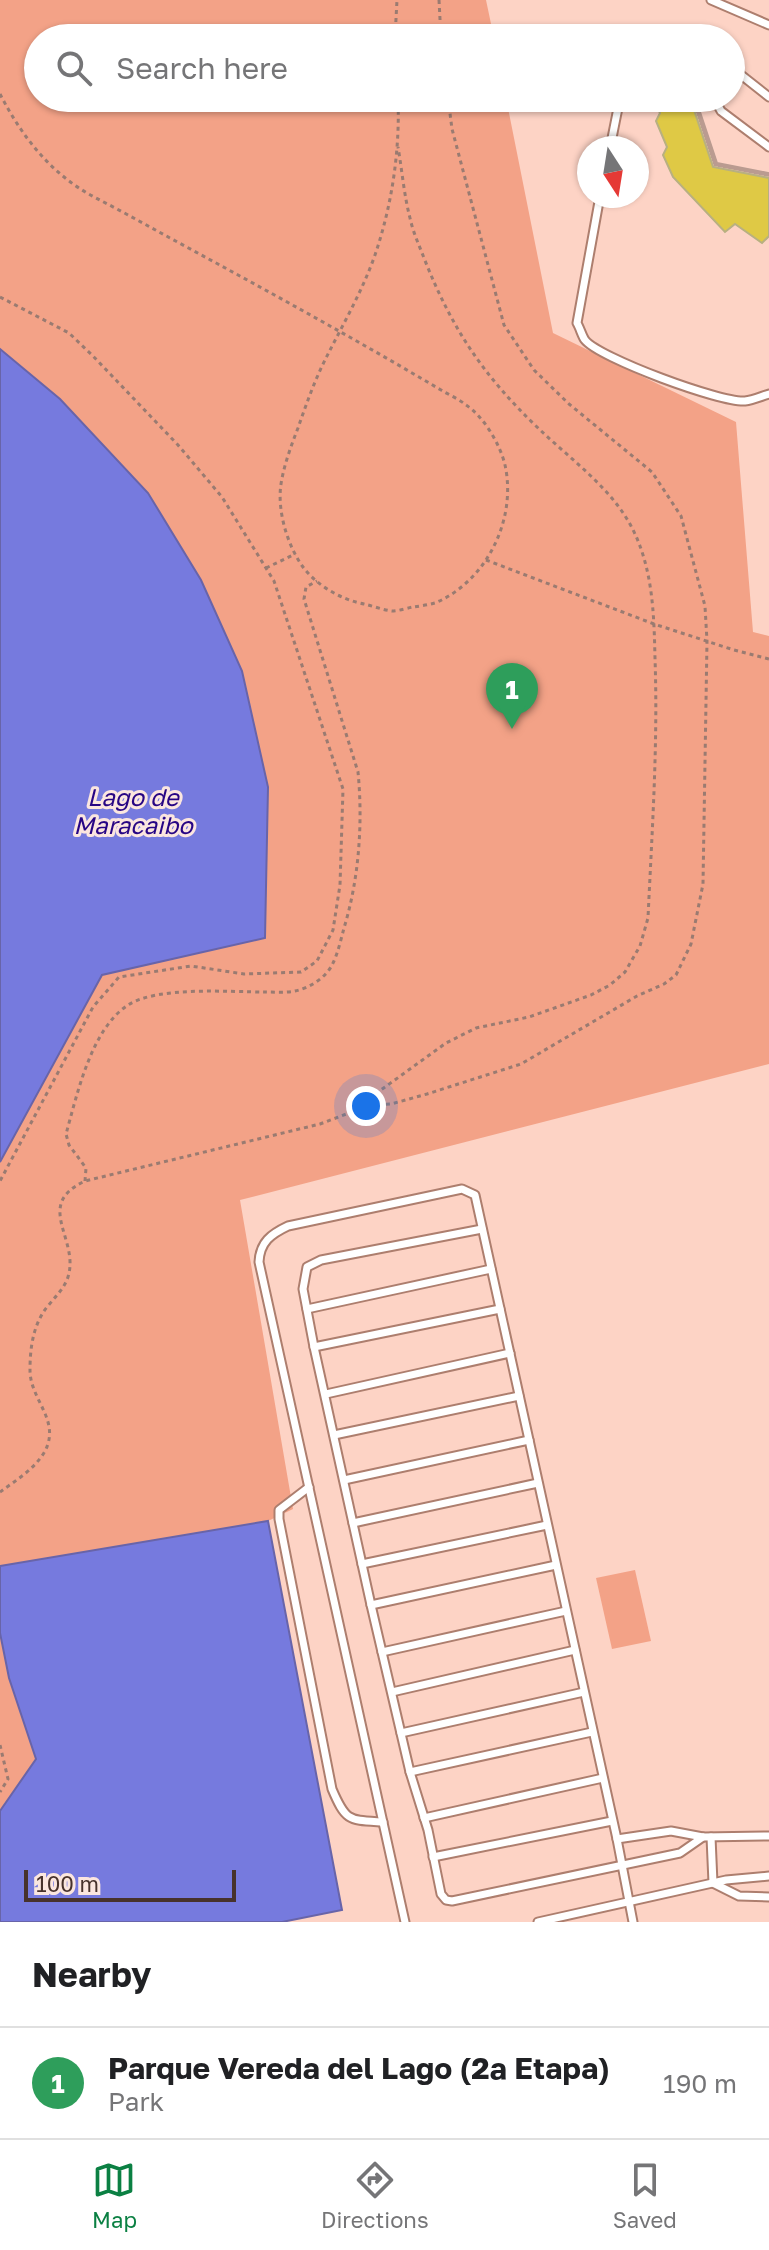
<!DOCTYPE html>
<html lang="en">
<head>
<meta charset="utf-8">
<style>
	body { margin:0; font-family:"Golos Text",sans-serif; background:#f6f6f6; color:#202124 }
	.compass { position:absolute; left:577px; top:136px; width:72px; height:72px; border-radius:50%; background:#fff; box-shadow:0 2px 6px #0004; rotate:168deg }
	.scale { position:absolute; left:24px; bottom:20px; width:212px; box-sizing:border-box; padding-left:8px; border:4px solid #47322c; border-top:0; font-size:22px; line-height:28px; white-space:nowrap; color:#47322c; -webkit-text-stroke:6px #fbe6df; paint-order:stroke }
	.you { position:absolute; left:366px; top:1106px; width:28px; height:28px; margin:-20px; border:6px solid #fff; border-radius:50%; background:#1a73e8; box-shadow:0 0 0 12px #1a73e833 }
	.badge { display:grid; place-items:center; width:52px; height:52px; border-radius:50%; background:#0b8043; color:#fff; font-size:26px; font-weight:700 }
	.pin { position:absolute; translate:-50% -66px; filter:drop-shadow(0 2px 4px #0008) }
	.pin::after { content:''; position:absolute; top:42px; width:28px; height:24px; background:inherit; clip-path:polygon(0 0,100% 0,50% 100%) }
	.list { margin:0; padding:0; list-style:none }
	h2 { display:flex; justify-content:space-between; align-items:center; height:104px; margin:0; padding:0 32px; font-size:34px }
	h2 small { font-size:26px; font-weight:400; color:#757577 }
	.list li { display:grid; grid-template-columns:52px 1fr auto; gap:24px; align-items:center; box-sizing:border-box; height:112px; padding:0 32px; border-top:2px solid #e0e0e0 }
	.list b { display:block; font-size:30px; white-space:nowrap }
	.list p { margin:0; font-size:26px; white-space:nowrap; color:#757577 }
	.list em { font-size:26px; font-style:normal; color:#757577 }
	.icon { flex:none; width:44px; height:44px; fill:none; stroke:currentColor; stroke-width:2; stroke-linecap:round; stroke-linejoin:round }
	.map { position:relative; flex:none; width:769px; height:1922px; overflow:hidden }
	.search { position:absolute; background:#fff; box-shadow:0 2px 6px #0004; left:24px; right:24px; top:24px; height:88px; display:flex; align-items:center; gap:20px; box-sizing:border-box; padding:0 28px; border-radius:44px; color:#757577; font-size:30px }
	.sheet { height:216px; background:#fff }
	nav { display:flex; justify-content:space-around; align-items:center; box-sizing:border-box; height:112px; border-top:2px solid #e0e0e0; background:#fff; font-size:22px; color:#757577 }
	nav a { display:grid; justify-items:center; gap:4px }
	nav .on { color:#0b8043 }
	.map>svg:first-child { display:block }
	.green { fill:#f3a287 }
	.water { fill:#767ade; stroke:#6864a9; stroke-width:2 }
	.building { fill:#dfc945; stroke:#b8b081; stroke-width:2; filter:url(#shadow) }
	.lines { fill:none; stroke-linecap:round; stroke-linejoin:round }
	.service-casing { stroke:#ad7e6e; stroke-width:11 }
	.path { stroke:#9a7b71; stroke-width:3; stroke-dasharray:4 4; stroke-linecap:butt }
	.service { stroke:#fff; stroke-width:7 }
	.labels { text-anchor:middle; stroke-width:6; stroke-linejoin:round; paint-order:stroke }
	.water-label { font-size:24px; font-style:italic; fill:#270584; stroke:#fbe6df }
</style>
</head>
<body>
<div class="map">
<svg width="769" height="1922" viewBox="0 0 769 1922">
	<defs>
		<filter id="shadow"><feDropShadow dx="4" dy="-4" stdDeviation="0" flood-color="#0004"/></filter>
	</defs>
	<rect width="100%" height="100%" fill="#fdd3c5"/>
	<g class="green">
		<polygon points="0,0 486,0 494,38 38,38 38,98 506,98 553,333 736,422 753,632 769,636 769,1064 240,1200 293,1509 268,1521 0,1566 0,1162 102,975 265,938 268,787 242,671 201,580 148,493 60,399 0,349"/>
		<polygon points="635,1570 651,1641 612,1649 596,1578"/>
		<polygon points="0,1633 9,1678 36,1759 0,1811"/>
	</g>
	<g class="water">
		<polygon points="0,349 60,399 148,493 201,580 242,671 268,787 265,938 102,975 0,1162"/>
		<polygon points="268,1521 342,1910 282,1922 0,1922 0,1811 36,1759 9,1678 0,1633 0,1566"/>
	</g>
	<polygon class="building" points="652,98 690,98 713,167 769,178 769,236 762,243 735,224 725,232 673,177 663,155 667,147 656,121 660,113"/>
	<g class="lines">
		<defs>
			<g id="service">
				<polyline points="711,0 769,25"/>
				<path d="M642,38C655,25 671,29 686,38"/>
				<polyline points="731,67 769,97"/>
				<polyline points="714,98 721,111 769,147"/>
				<polyline points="610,148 620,98"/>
				<path d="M600,196L577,323C580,328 582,336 585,340C599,358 721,403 745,401C753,400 762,396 769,394"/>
				<polyline points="482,1229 321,1260 307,1267 303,1289 314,1347 371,1605 410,1772 428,1830 441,1894 446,1900 452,1901 680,1853 703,1837"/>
				<polyline points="307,1309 491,1269"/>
				<polyline points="314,1347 500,1309"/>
				<polyline points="326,1394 510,1353"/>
				<polyline points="334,1435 519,1396"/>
				<polyline points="344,1480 529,1440"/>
				<path d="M309,1487L279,1510V1519L332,1789C346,1822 349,1820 383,1822"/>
				<polyline points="353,1523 538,1483"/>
				<polyline points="362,1564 547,1525"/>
				<polyline points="371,1605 556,1565"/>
				<polyline points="382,1652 566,1611"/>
				<polyline points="392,1692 575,1650"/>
				<polyline points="401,1733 584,1692"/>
				<polyline points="410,1772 592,1732"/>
				<polyline points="424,1818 603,1778"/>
				<polyline points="711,1837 713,1883 739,1896 769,1897"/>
				<polyline points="617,1839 671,1831 703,1837 769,1836"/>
				<polyline points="433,1857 612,1821"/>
				<path d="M405,1922L259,1262C260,1242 271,1234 288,1226L462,1189L475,1195L617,1839L633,1922"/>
				<polyline points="538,1922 726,1880 769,1876"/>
			</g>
		</defs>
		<use href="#service" class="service-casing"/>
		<g class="path">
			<polyline points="439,0 441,38"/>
			<polyline points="395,38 397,0"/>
			<path d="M0,94C19,131 44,165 79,188C91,196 104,202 117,209C143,223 168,237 194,251C277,296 360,342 441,390C449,395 459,399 466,405C484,417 500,444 505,465C517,519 487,581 435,603C428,605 420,606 413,607C407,608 399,611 392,611C383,610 373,606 364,604C342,600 316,585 303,567C287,545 277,510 281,484C284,465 291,446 298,428C306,405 314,382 325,360C342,326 362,292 375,255C392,205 400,151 398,98"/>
			<polyline points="0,297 69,333 93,356 178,445 222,497 274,581 343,789 340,885 333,930 317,961 301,972 244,974 191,966 119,977 93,1007 0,1181"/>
			<polyline points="486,560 654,624 734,650 769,659"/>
			<polyline points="266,568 295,554"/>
			<polyline points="362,1106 391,1104 427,1094 521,1064 637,996 664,984 676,975 691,944 703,884 707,641 705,606 681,516 652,472 569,404 534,370 504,325 452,129 448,98"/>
			<path d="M85,1181L86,1168L69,1145L66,1134C77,1095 91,1029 128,1005C158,986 229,992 265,992C275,992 286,993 295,991C310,988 327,977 333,963C338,953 341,939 344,928C359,879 363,823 358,772L304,599L306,587L317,581"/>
			<path d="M0,1492C15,1481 35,1469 45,1451C61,1420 30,1400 30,1370C30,1348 33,1325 47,1307C55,1297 64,1289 68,1277C80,1239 33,1205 85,1181L320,1124L349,1113L446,1043L476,1028L529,1017L591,995L610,985L625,972L640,946L648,918C652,831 658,745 655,658C654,616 653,573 635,534C615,490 571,460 537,427C483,375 452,329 424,258C419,245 413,232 410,218C404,195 402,170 398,147"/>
			<polyline points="0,1745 8,1779 0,1792"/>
		</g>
		<use href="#service" class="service"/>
	</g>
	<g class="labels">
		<g class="water-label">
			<text x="133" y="806">Lago de<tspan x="133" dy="28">Maracaibo</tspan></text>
		</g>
	</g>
</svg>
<svg class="compass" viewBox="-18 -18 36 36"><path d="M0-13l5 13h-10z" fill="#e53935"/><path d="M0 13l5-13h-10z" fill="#757577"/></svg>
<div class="scale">100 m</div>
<div class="you"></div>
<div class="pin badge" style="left:512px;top:729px;background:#2e9e5b">1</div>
<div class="search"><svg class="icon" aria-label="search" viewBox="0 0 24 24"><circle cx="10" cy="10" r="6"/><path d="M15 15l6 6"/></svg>Search here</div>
</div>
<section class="sheet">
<h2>Nearby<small></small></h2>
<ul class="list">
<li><span class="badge" style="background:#2e9e5b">1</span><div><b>Parque Vereda del Lago (2ª Etapa)</b><p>Park</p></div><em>190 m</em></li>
</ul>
</section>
<nav>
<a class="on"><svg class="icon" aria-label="map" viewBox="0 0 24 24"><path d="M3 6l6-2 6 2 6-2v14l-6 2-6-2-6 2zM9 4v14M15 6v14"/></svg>Map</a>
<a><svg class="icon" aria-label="directions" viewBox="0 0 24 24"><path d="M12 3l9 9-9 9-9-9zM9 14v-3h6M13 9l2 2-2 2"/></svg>Directions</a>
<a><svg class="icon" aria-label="saved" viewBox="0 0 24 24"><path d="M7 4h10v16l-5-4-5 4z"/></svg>Saved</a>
</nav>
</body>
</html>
